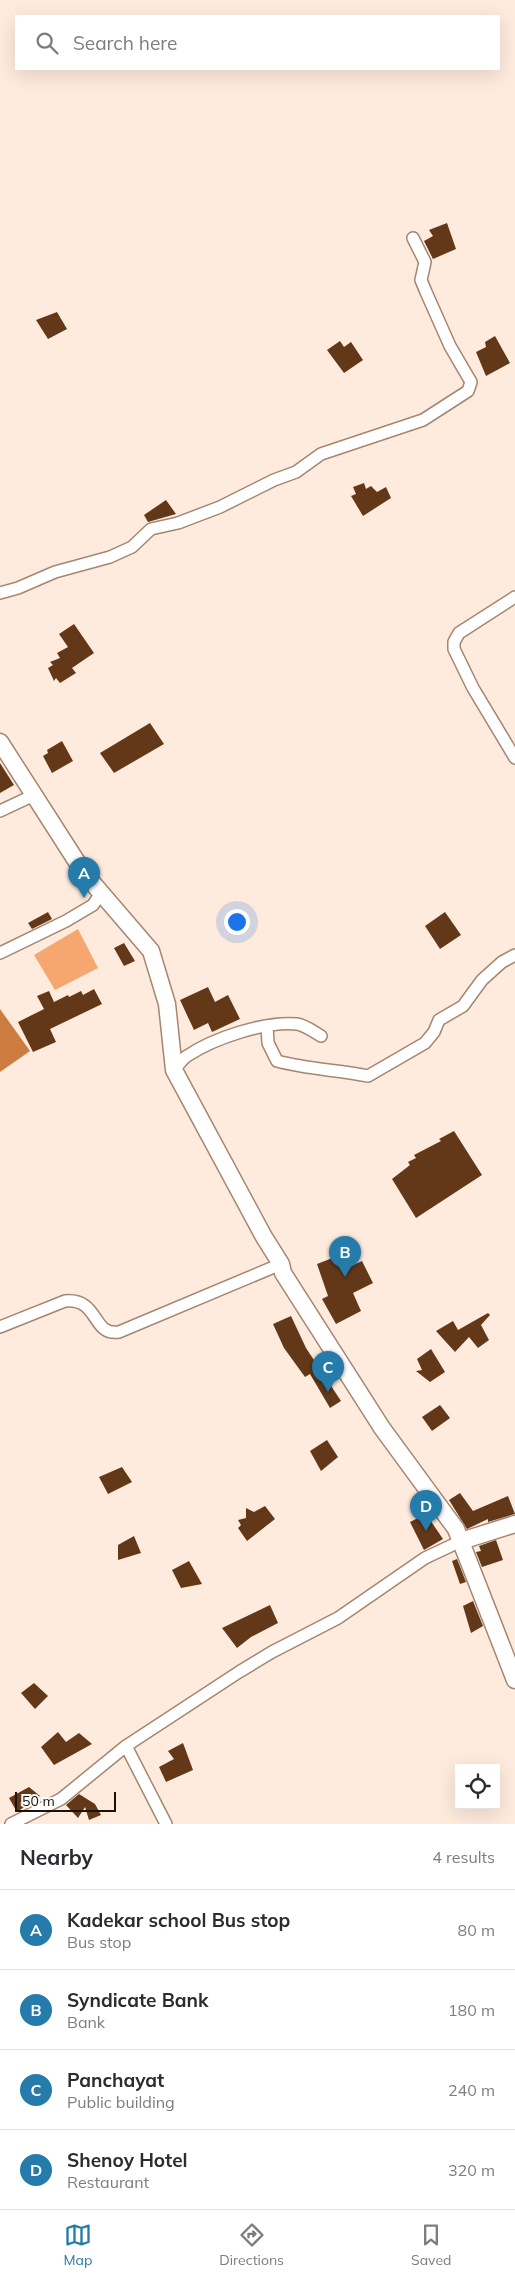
<!DOCTYPE html>
<html lang="en">
<head>
<meta charset="utf-8">
<style>
	body { margin:0; font-family:Mulish,sans-serif; background:#f2f2f3; color:#2b2b33 }
	.controls { position:absolute; right:15px; bottom:15px; display:grid; overflow:hidden; border-radius:0px; box-shadow:0 5px 20px #0002 }
	.controls button { width:45px; height:45px; display:grid; place-items:center; padding:0; border:0; border-bottom:1px solid #e1e1e2; background:#fff; color:#2b2b33; font:25px sans-serif }
	.scale { position:absolute; left:15px; bottom:12px; width:101px; box-sizing:border-box; padding-left:5px; border:2px solid #1d120a; border-top:0; font-size:14px; line-height:18px; white-space:nowrap; color:#1d120a; -webkit-text-stroke:4px #fcfcfc; paint-order:stroke }
	.you { position:absolute; left:236px; top:921px; width:18px; height:18px; margin:-12px; border:4px solid #fff; border-radius:50%; background:#1a73e8; box-shadow:0 0 0 8px #1a73e833 }
	.badge { display:grid; place-items:center; width:32px; height:32px; border-radius:50%; background:#257baa; color:#fff; font-size:16px; font-weight:700 }
	.pin { position:absolute; translate:-50% -41px; filter:drop-shadow(0 1px 2px #0008) }
	.pin::after { content:''; position:absolute; top:26px; width:18px; height:15px; background:inherit; clip-path:polygon(0 0,100% 0,50% 100%) }
	.list { margin:0; padding:0; list-style:none }
	h2 { display:flex; justify-content:space-between; align-items:center; height:65px; margin:0; padding:0 20px; font-size:21px }
	h2 small { font-size:16px; font-weight:400; color:#7c7c81 }
	.list li { display:grid; grid-template-columns:32px 1fr auto; gap:15px; align-items:center; box-sizing:border-box; height:80px; padding:0 20px; border-top:1px solid #e1e1e2 }
	.list b { display:block; font-size:19px; white-space:nowrap }
	.list p { margin:0; font-size:16px; white-space:nowrap; color:#7c7c81 }
	.list em { font-size:16px; font-style:normal; color:#7c7c81 }
	.icon { flex:none; width:28px; height:28px; fill:none; stroke:currentColor; stroke-width:2; stroke-linecap:round; stroke-linejoin:round }
	.map { position:relative; flex:none; width:515px; height:1824px; overflow:hidden }
	.search { position:absolute; background:#fff; box-shadow:0 5px 20px #0002; left:15px; right:15px; top:15px; height:55px; display:flex; align-items:center; gap:12px; box-sizing:border-box; padding:0 18px; border-radius:0px; color:#7c7c81; font-size:19px }
	.sheet { height:385px; background:#fff }
	nav { display:flex; justify-content:space-around; align-items:center; box-sizing:border-box; height:70px; border-top:1px solid #e1e1e2; background:#fff; font-size:14px; color:#7c7c81 }
	nav a { display:grid; justify-items:center; gap:2px }
	nav .on { color:#257baa }
	.map>svg:first-child { display:block }
	.green { fill:#f5a76f }
	.water { fill:#cc7c3f }
	.building { fill:#633818 }
	.lines { fill:none; stroke-linecap:round; stroke-linejoin:round }
	.street-casing { stroke:#a48671; stroke-width:14 }
	.secondary-casing { stroke:#a48671; stroke-width:19 }
	.street { stroke:#fff; stroke-width:11 }
	.secondary { stroke:#fff; stroke-width:16 }
</style>
</head>
<body>
<div class="map">
<svg width="515" height="1824" viewBox="0 0 515 1824">
	<rect width="100%" height="100%" fill="#ffebdd"/>
	<polygon class="green" points="78,929 98,968 55,990 34,955"/>
	<polygon class="water" points="0,1009 30,1051 0,1072"/>
	<g class="building">
		<polygon points="447,223 456,249 433,259 424,241 433,236 429,230"/>
		<polygon points="57,312 67,329 48,339 36,320"/>
		<polygon points="495,336 510,363 486,376 476,352 486,347 485,342"/>
		<polygon points="340,341 344,347 351,342 363,360 344,373 327,350"/>
		<polygon points="364,483 366,489 371,486 377,492 386,487 391,498 363,516 351,496 356,494 353,487"/>
		<polygon points="166,500 176,514 148,522 144,515"/>
		<polygon points="74,624 94,653 72,668 76,673 60,683 56,678 54,681 48,668 53,665 50,662 60,658 57,653 68,647 59,634"/>
		<polygon points="150,723 164,744 114,773 100,753"/>
		<polygon points="62,741 73,761 52,773 43,756 48,753 47,750"/>
		<polygon points="0,763 14,785 0,793"/>
		<polygon points="48,912 52,919 32,929 28,923"/>
		<polygon points="445,912 461,935 440,949 425,926"/>
		<polygon points="124,943 135,961 124,966 114,948"/>
		<polygon points="208,987 215,1002 228,995 240,1019 212,1032 208,1023 194,1030 180,1000"/>
		<polygon points="94,989 102,1004 50,1029 56,1042 33,1052 18,1022 44,1009 37,996 49,991 54,1002 68,995 69,997 81,991 83,995"/>
		<polygon points="454,1131 482,1175 416,1218 392,1179 410,1165 408,1162 416,1158 414,1155 441,1141 439,1139"/>
		<polygon points="335,1257 343,1270 362,1261 373,1283 353,1293 361,1311 336,1324 322,1299 328,1296 317,1264"/>
		<polygon points="488,1313 490,1315 481,1325 489,1340 478,1348 469,1337 455,1352 436,1331 453,1321 458,1330"/>
		<polygon points="291,1316 306,1348 341,1401 330,1408 310,1374 305,1377 284,1348 273,1324"/>
		<polygon points="431,1349 445,1372 430,1382 416,1371 422,1370 417,1359"/>
		<polygon points="440,1405 450,1418 432,1431 422,1417"/>
		<polygon points="327,1440 338,1457 321,1471 310,1451"/>
		<polygon points="122,1467 132,1482 108,1494 99,1477"/>
		<polygon points="460,1493 473,1511 508,1496 515,1514 488,1522 488,1519 467,1529 449,1500"/>
		<polygon points="265,1506 275,1519 247,1541 238,1528 241,1525 238,1520 246,1518 246,1508 254,1512"/>
		<polygon points="426,1514 443,1539 424,1550 410,1522"/>
		<polygon points="134,1536 141,1553 118,1560 118,1545"/>
		<polygon points="496,1540 503,1560 482,1567 476,1552 481,1551 479,1546"/>
		<polygon points="457,1559 466,1582 460,1584 452,1561"/>
		<polygon points="189,1561 202,1584 181,1588 172,1570"/>
		<polygon points="473,1601 483,1626 471,1633 463,1606"/>
		<polygon points="270,1605 278,1623 251,1637 237,1648 222,1628"/>
		<polygon points="34,1683 48,1696 35,1709 21,1693"/>
		<polygon points="58,1732 66,1742 79,1733 92,1744 54,1765 41,1747"/>
		<polygon points="183,1743 193,1770 166,1782 159,1767 174,1759 168,1751"/>
		<polygon points="29,1787 40,1796 17,1812 9,1798"/>
		<polygon points="79,1794 95,1804 101,1815 89,1820 85,1807 78,1818 66,1805"/>
	</g>
	<g class="lines">
		<defs>
			<g id="street">
				<polyline points="0,593 18,588 55,572 110,557 132,547 151,529 178,523 220,507 274,480 296,472 321,454 423,420 468,391 471,382 450,346 426,292 421,280 425,262 413,238"/>
				<polyline points="515,597 459,633 454,642 454,649 473,688 515,758"/>
				<polyline points="0,811 34,795"/>
				<polyline points="0,953 66,921 93,905 101,893"/>
				<path d="M267,1026L268,1043L277,1061C307,1069 338,1070 368,1076L425,1043L434,1032L439,1020L463,1006L482,980L502,962L515,955"/>
				<path d="M174,1070C178,1066 182,1059 187,1056C214,1038 265,1021 297,1024C305,1025 314,1032 321,1036"/>
				<path d="M0,1327L65,1301C100,1298 91,1336 119,1332L281,1264"/>
				<polyline points="126,1746 166,1824"/>
				<polyline points="11,1824 61,1799 126,1746 239,1672 272,1652 338,1618 425,1558 461,1541"/>
			</g>
			<g id="secondary">
				<polyline points="0,742 84,873 151,951 167,1004 174,1070 264,1237 281,1264 283,1273 382,1428 456,1529 515,1680"/>
				<polyline points="461,1541 515,1524"/>
			</g>
		</defs>
		<use href="#street" class="street-casing"/>
		<use href="#secondary" class="secondary-casing"/>
		<use href="#street" class="street"/>
		<use href="#secondary" class="secondary"/>
	</g>
</svg>
<div class="controls">
<button><svg class="icon" aria-label="locate" viewBox="0 0 24 24"><circle cx="12" cy="12" r="6"/><path d="M12 2v4M12 18v4M2 12h4M18 12h4"/></svg></button>
</div>
<div class="scale">50 m</div>
<div class="you"></div>
<div class="pin badge" style="left:84px;top:898px">A</div>
<div class="pin badge" style="left:345px;top:1277px">B</div>
<div class="pin badge" style="left:328px;top:1392px">C</div>
<div class="pin badge" style="left:426px;top:1531px">D</div>
<div class="search"><svg class="icon" aria-label="search" viewBox="0 0 24 24"><circle cx="10" cy="10" r="6"/><path d="M15 15l6 6"/></svg>Search here</div>
</div>
<section class="sheet">
<h2>Nearby<small>4 results</small></h2>
<ul class="list">
<li><span class="badge">A</span><div><b>Kadekar school Bus stop</b><p>Bus stop</p></div><em>80 m</em></li>
<li><span class="badge">B</span><div><b>Syndicate Bank</b><p>Bank</p></div><em>180 m</em></li>
<li><span class="badge">C</span><div><b>Panchayat</b><p>Public building</p></div><em>240 m</em></li>
<li><span class="badge">D</span><div><b>Shenoy Hotel</b><p>Restaurant</p></div><em>320 m</em></li>
</ul>
</section>
<nav>
<a class="on"><svg class="icon" aria-label="map" viewBox="0 0 24 24"><path d="M3 6l6-2 6 2 6-2v14l-6 2-6-2-6 2zM9 4v14M15 6v14"/></svg>Map</a>
<a><svg class="icon" aria-label="directions" viewBox="0 0 24 24"><path d="M12 3l9 9-9 9-9-9zM9 14v-3h6M13 9l2 2-2 2"/></svg>Directions</a>
<a><svg class="icon" aria-label="saved" viewBox="0 0 24 24"><path d="M7 4h10v16l-5-4-5 4z"/></svg>Saved</a>
</nav>
</body>
</html>
